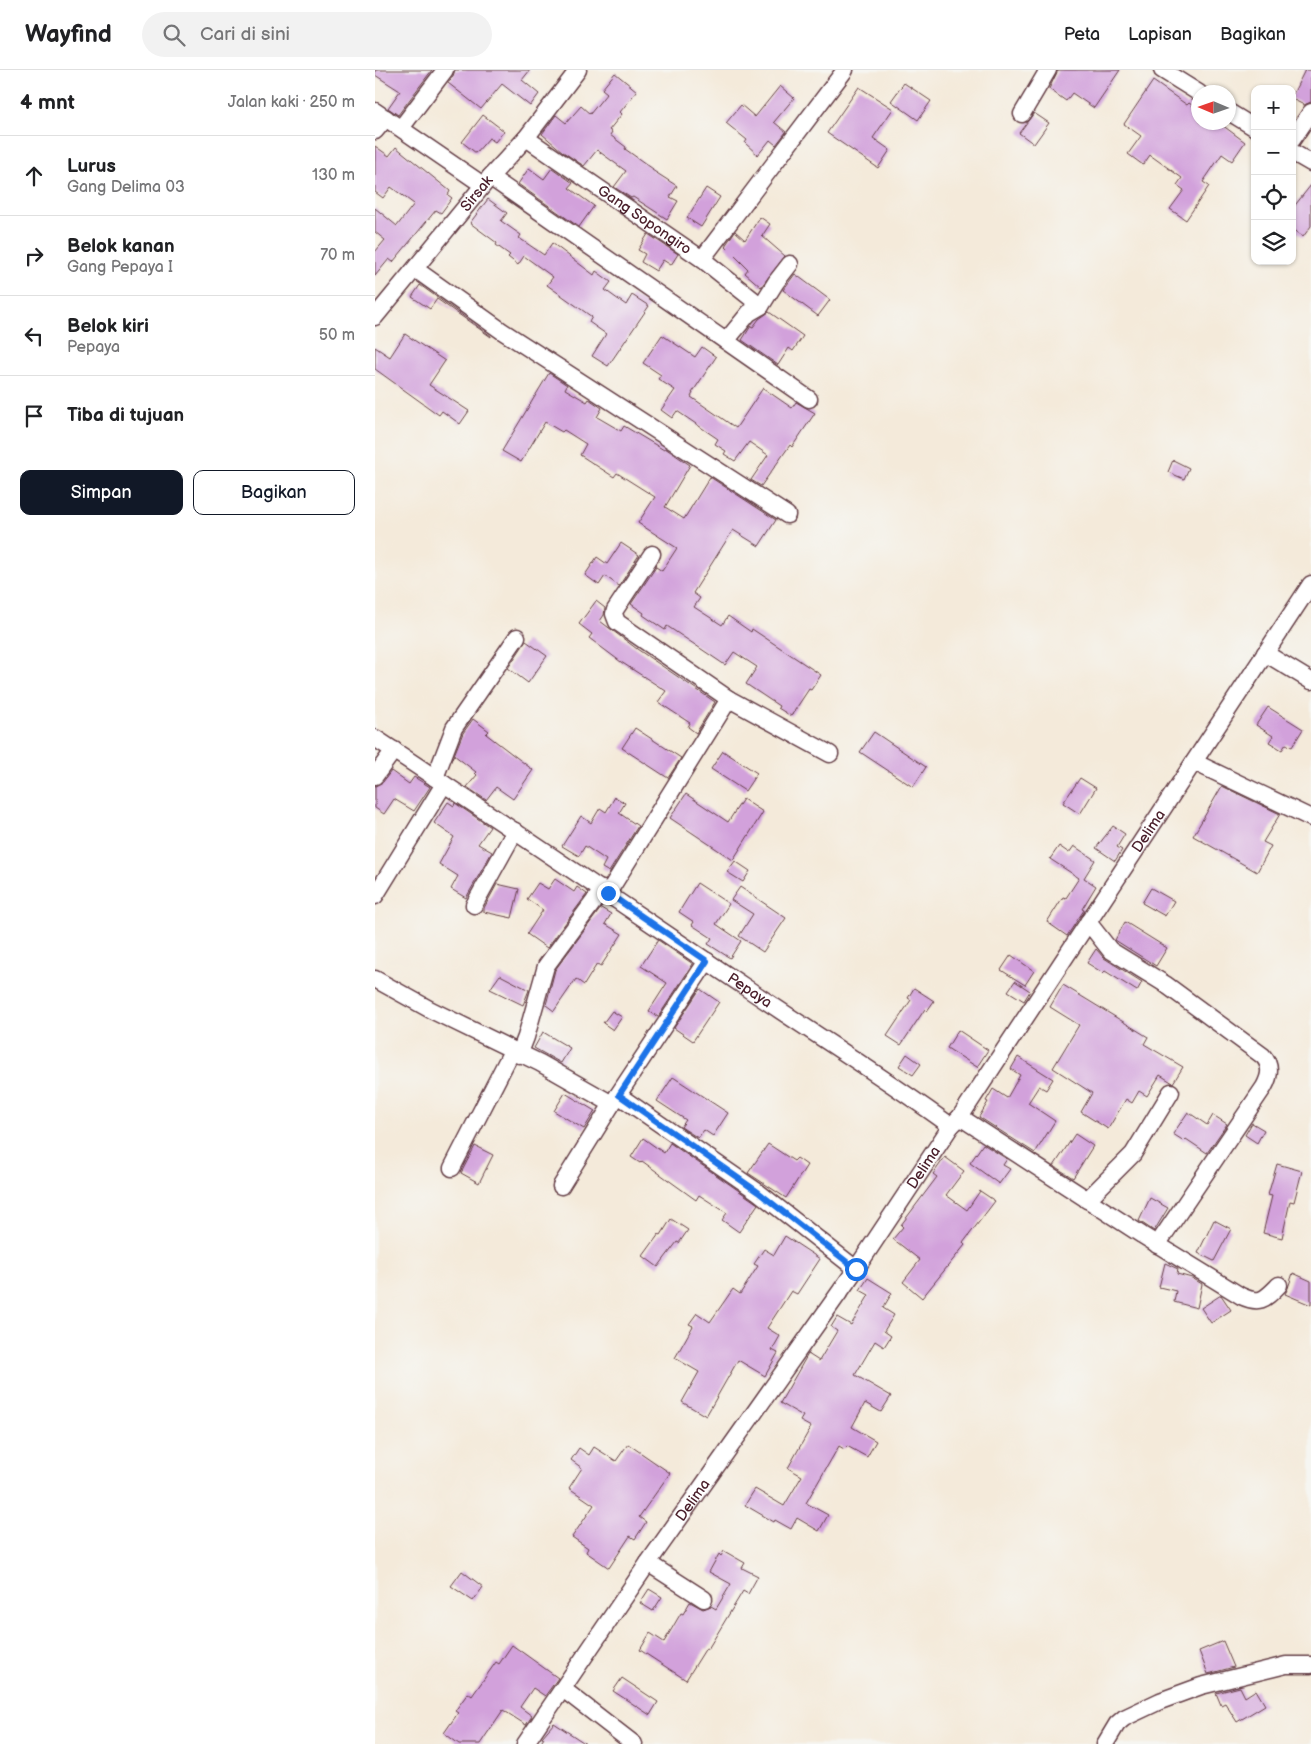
<!DOCTYPE html>
<html lang="id">
<head>
<meta charset="utf-8">
<style>
	body { margin:0; font-family:"Balsamiq Sans",sans-serif; background:#f2f2f2; color:#202124 }
	.controls { position:absolute; right:15px; top:15px; display:grid; overflow:hidden; border-radius:10px; box-shadow:0 1px 4px #0004 }
	.controls button { width:45px; height:45px; display:grid; place-items:center; padding:0; border:0; border-bottom:1px solid #e0e0e0; background:#fff; color:#202124; font:25px sans-serif }
	.compass { position:absolute; left:816px; top:15px; width:45px; height:45px; border-radius:50%; background:#fff; box-shadow:0 1px 4px #0004; rotate:272deg }
	.stop { position:absolute; width:15px; height:15px; margin:-11px; border:4px solid #1a73e8; border-radius:50%; background:#fff }
	.stop.end { background:#1a73e8; border-color:#fff; box-shadow:0 1px 5px #0008 }
	.list { margin:0; padding:0; list-style:none }
	h2 { display:flex; justify-content:space-between; align-items:center; height:65px; margin:0; padding:0 20px; font-size:21px }
	h2 small { font-size:16px; font-weight:400; color:#757577 }
	.list li { display:grid; grid-template-columns:32px 1fr auto; gap:15px; align-items:center; box-sizing:border-box; height:80px; padding:0 20px; border-top:1px solid #e0e0e0 }
	.list b { display:block; font-size:19px; white-space:nowrap }
	.list p { margin:0; font-size:16px; white-space:nowrap; color:#757577 }
	.list em { font-size:16px; font-style:normal; color:#757577 }
	.actions { display:flex; gap:10px; padding:15px 20px }
	.actions a { flex:1; padding:11px 0; border:1px solid #111827; border-radius:10px; text-align:center; font-size:18px; color:#111827 }
	.actions .main { background:#111827; color:#fff }
	.icon { flex:none; width:28px; height:28px; fill:none; stroke:currentColor; stroke-width:2; stroke-linecap:round; stroke-linejoin:round }
	.map { position:relative; flex:none; width:936px; height:1674px; overflow:hidden }
	header { display:flex; align-items:center; gap:30px; box-sizing:border-box; height:70px; padding:0 25px; background:#fff; border-bottom:1px solid #e0e0e0 }
	header strong { font-size:24px }
	nav { display:flex; gap:28px; margin-inline-start:auto; font-size:18px }
	.search { width:350px; height:45px; background:#f2f2f2; display:flex; align-items:center; gap:12px; box-sizing:border-box; padding:0 18px; border-radius:28px; color:#757577; font-size:19px }
	main { display:flex }
	aside { flex:1; background:#fff }
	.map>svg:first-child { display:block }
	.building { fill:#d2a1db }
	.lines { fill:none; stroke-linecap:round; stroke-linejoin:round }
	.minor-casing { stroke:#643d45; stroke-width:19 }
	.minor { stroke:#fff; stroke-width:16 }
	.route { stroke:#1a73e8; stroke-width:6 }
	.labels { text-anchor:middle; stroke-width:5; stroke-linejoin:round; paint-order:stroke }
	.street-label { font-size:15px; fill:#4a1f2b; stroke:#f6f6f2 }
</style>
</head>
<body>
<header>
<strong>Wayfind</strong>
<div class="search"><svg class="icon" aria-label="search" viewBox="0 0 24 24"><circle cx="10" cy="10" r="6"/><path d="M15 15l6 6"/></svg>Cari di sini</div>
<nav><a>Peta</a><a>Lapisan</a><a>Bagikan</a></nav>
</header>
<main>
<aside>
<h2>4 mnt<small>Jalan kaki · 250 m</small></h2>
<ul class="list">
<li><svg class="icon" aria-label="ahead" viewBox="0 0 24 24"><path d="M12 20V5M6 11l6-6 6 6"/></svg><div><b>Lurus</b><p>Gang Delima 03</p></div><em>130 m</em></li>
<li><svg class="icon" aria-label="right" viewBox="0 0 24 24"><path d="M7 20v-9h11M14 6l5 5-5 5"/></svg><div><b>Belok kanan</b><p>Gang Pepaya I</p></div><em>70 m</em></li>
<li><svg class="icon" aria-label="left" viewBox="0 0 24 24"><path d="M17 20v-9H6M10 6l-5 5 5 5"/></svg><div><b>Belok kiri</b><p>Pepaya</p></div><em>50 m</em></li>
<li><svg class="icon" aria-label="arrive" viewBox="0 0 24 24"><path d="M6 21V4h12l-3 4 3 4H6"/></svg><div><b>Tiba di tujuan</b></div></li>
</ul>
<div class="actions"><a class="main">Simpan</a><a>Bagikan</a></div>
</aside>
<div class="map">
<svg width="936" height="1674" viewBox="0 0 936 1674">
	<rect width="100%" height="100%" fill="#f6f6f2"/>
	<filter id="ink" filterUnits="userSpaceOnUse"><feTurbulence type="fractalNoise" baseFrequency=".02" numOctaves="2"/><feDisplacementMap in="SourceGraphic" scale="10" xChannelSelector="R" yChannelSelector="G"/><feConvolveMatrix kernelMatrix="1 2 1 2 8 2 1 2 1" color-interpolation-filters="sRGB"/></filter>
	<filter id="wash" filterUnits="userSpaceOnUse"><feTurbulence type="fractalNoise" baseFrequency=".0096" numOctaves="4" result="noise"/><feDisplacementMap in="SourceGraphic" scale="20" xChannelSelector="R" yChannelSelector="G"/><feGaussianBlur stdDeviation="1.12" result="paint"/><feColorMatrix in="noise" values="0 0 0 0 0 0 0 0 0 0 0 0 0 0 0 0 0 1.4 0 .05"/><feComposite in="paint" operator="in"/></filter>
	<g filter="url(#wash)">
		<rect width="100%" height="100%" fill="#f4eada"/>
		<g id="blocks">
			<g class="building">
				<polygon points="0,0 57,0 23,45 13,38 25,21 0,5"/>
				<polygon points="80,0 155,0 147,10 164,24 155,36 127,14 106,39 73,13 78,6"/>
				<polygon points="683,0 745,0 719,38 697,23 691,31 674,19"/>
				<polygon points="930,0 936,0 936,32 929,35 917,29 917,26"/>
				<polygon points="240,3 262,21 245,42 247,44 234,60 237,62 235,65 251,77 250,79 278,99 277,100 302,116 295,127 303,131 292,149 258,127 256,128 239,117 251,101 222,80 209,96 188,82 167,64 181,45 191,53 206,36 215,44 232,23 227,19"/>
				<polygon points="778,11 812,35 814,33 824,40 824,52 843,52 870,72 857,91 847,84 828,112 834,116 811,150 795,139 809,120 802,115 807,108 775,85 768,95 753,84 766,66 749,54"/>
				<polygon points="529,13 556,31 543,50 516,31"/>
				<polygon points="405,16 419,28 399,52 411,62 401,75 395,70 383,85 370,73 372,70 351,53 366,35 380,47"/>
				<polygon points="484,17 518,39 498,68 515,80 503,98 452,63"/>
				<polygon points="659,43 674,53 659,74 644,63"/>
				<polygon points="108,45 129,61 120,72 114,68 101,83 87,72"/>
				<polygon points="0,76 14,86 21,77 75,121 73,125 77,128 66,143 61,140 18,192 14,189 0,206 0,182 10,170 0,162 0,138 22,156 39,134 16,117 8,128 0,122"/>
				<polygon points="154,98 169,109 177,98 198,113 194,118 219,136 204,157 143,114"/>
				<polygon points="936,115 936,156 928,167 917,159 917,139"/>
				<polygon points="331,118 345,127 326,157 312,148"/>
				<polygon points="113,129 132,143 126,151 146,165 144,168 169,185 177,173 219,205 221,201 236,212 230,220 251,235 257,225 274,236 233,296 217,286 231,264 214,252 217,247 172,215 178,207 149,186 143,195 133,187 135,185 121,175 122,173 95,153"/>
				<polygon points="385,147 395,154 387,166 410,186 386,217 370,203 373,199 350,176 360,161 370,170"/>
				<polygon points="273,164 303,184 296,195 288,190 281,201 266,192 270,184 263,180"/>
				<polygon points="420,204 455,230 443,246 408,220"/>
				<polygon points="45,215 116,266 116,267 62,229 55,239 37,227"/>
				<polygon points="394,242 428,266 418,281 414,278 403,295 367,270 376,256 378,257 384,249"/>
				<polygon points="30,264 70,291 54,315 94,341 85,354 67,341 64,345 0,299 0,277 15,287"/>
				<polygon points="287,265 320,287 327,277 341,287 317,323 318,323 316,327 361,358 388,318 417,338 421,332 440,343 417,377 415,375 386,416 376,410 393,385 374,372 360,391 349,384 351,381 340,374 343,369 302,341 297,348 286,340 300,320 283,309 286,305 268,293"/>
				<polygon points="174,303 192,315 190,319 212,332 214,329 227,338 222,347 246,361 249,356 289,380 290,378 315,395 290,437 309,449 335,407 401,450 384,476 358,460 318,523 325,528 319,537 347,555 353,546 376,562 377,559 446,605 436,620 434,619 416,646 403,638 404,636 371,614 382,597 359,582 350,595 292,556 290,560 268,545 269,543 256,534 281,497 287,501 302,478 263,453 280,427 242,403 239,407 205,385 211,374 189,360 187,362 170,352 146,392 127,381"/>
				<polygon points="798,390 814,398 809,409 793,402"/>
				<polygon points="246,473 264,485 244,516 230,506 224,515 210,505 222,487 232,494"/>
				<polygon points="221,531 230,538 229,545 225,551 262,579 340,632 321,663 313,657 315,653 283,632 291,621 246,592 214,568 217,564 204,554"/>
				<polygon points="151,571 172,586 153,613 133,598"/>
				<polygon points="893,637 928,659 917,677 911,674 907,680 894,672 898,666 881,655"/>
				<polygon points="98,649 114,661 111,664 158,700 138,729 121,717 111,730 92,717 102,705 100,703 101,702 79,685 88,663"/>
				<polygon points="260,658 306,688 293,708 247,678"/>
				<polygon points="499,662 551,697 538,717 485,682"/>
				<polygon points="348,681 382,703 370,721 336,699"/>
				<polygon points="16,701 34,714 39,707 55,717 39,741 19,729 9,744 0,738 0,716 8,712"/>
				<polygon points="705,708 721,718 705,744 688,733"/>
				<polygon points="847,716 905,744 888,772 896,776 882,802 818,766"/>
				<polygon points="311,724 353,752 368,729 388,742 358,790 295,748"/>
				<polygon points="240,727 250,733 244,743 263,756 234,802 227,798 231,790 210,776 204,786 187,776 206,746 216,753 225,738 231,742"/>
				<polygon points="73,732 79,736 80,733 115,757 103,774 117,782 91,828 76,819 83,806 64,794 79,767 59,753"/>
				<polygon points="738,756 750,764 742,777 747,780 740,791 721,778"/>
				<polygon points="684,776 694,783 699,776 720,790 709,808 721,816 707,839 709,840 692,866 672,852 688,827 691,828 704,808 675,789"/>
				<polygon points="360,791 375,801 368,812 352,802"/>
				<polygon points="180,809 199,822 202,817 212,824 172,878 152,864 168,840 152,829 163,813 173,819"/>
				<polygon points="322,813 354,834 341,854 366,871 355,888 333,874 337,868 317,855 319,852 304,842"/>
				<polygon points="122,814 144,819 137,848 109,842 109,838"/>
				<polygon points="365,817 411,848 388,882 364,866 378,844 356,830"/>
				<polygon points="776,818 799,831 790,846 767,833"/>
				<polygon points="226,838 236,844 230,854 247,864 226,896 222,894 209,915 201,909 179,941 171,935 180,900"/>
				<polygon points="750,852 792,878 781,896 740,870"/>
				<polygon points="283,870 318,894 283,947 274,941 292,913 266,896"/>
				<polygon points="721,879 729,888 767,912 762,921 730,901 728,903 712,893"/>
				<polygon points="636,885 659,901 650,915 626,900"/>
				<polygon points="125,905 154,920 148,935 115,919"/>
				<polygon points="640,911 655,921 649,931 633,921"/>
				<polygon points="688,915 773,967 769,974 808,997 798,1013 785,1005 772,1026 764,1021 757,1033 751,1029 733,1059 706,1042 717,1023 678,998 704,955 675,937"/>
				<polygon points="539,918 559,931 552,941 550,939 526,975 512,966 536,930 533,928"/>
				<polygon points="325,919 344,932 318,971 299,958"/>
				<polygon points="237,941 247,947 238,960 228,953"/>
				<polygon points="583,960 613,980 602,997 572,978"/>
				<polygon points="168,962 195,978 186,993 159,978"/>
				<polygon points="532,984 546,994 538,1005 524,996"/>
				<polygon points="643,987 678,1009 671,1020 664,1016 653,1033 680,1051 660,1083 604,1047 613,1032 611,1031 618,1019 632,1028 645,1005 636,999"/>
				<polygon points="298,1007 353,1043 338,1066 329,1060 323,1068 306,1057 311,1050 282,1031"/>
				<polygon points="190,1023 220,1041 209,1059 179,1041"/>
				<polygon points="813,1042 832,1055 838,1045 852,1054 832,1083 811,1069 809,1071 798,1064"/>
				<polygon points="877,1053 889,1060 882,1073 870,1065"/>
				<polygon points="700,1064 718,1076 698,1108 679,1096"/>
				<polygon points="268,1068 289,1083 295,1073 383,1134 364,1162 347,1150 352,1143 324,1125 321,1130 267,1091 265,1093 256,1087"/>
				<polygon points="393,1074 419,1091 422,1088 432,1095 411,1128 373,1103"/>
				<polygon points="608,1074 632,1089 628,1095 635,1099 624,1114 595,1093"/>
				<polygon points="100,1076 118,1085 104,1113 86,1103"/>
				<polygon points="570,1087 589,1101 571,1125 592,1140 605,1121 620,1131 588,1173 590,1175 547,1228 528,1212 545,1190 518,1169 528,1157 526,1155 562,1107 558,1104"/>
				<polygon points="902,1094 927,1101 919,1132 915,1131 907,1168 888,1163 897,1126 893,1125"/>
				<polygon points="775,1128 793,1138 779,1161 764,1151"/>
				<polygon points="296,1149 313,1160 304,1173 302,1172 283,1197 268,1186 284,1164 286,1165"/>
				<polygon points="839,1150 856,1159 839,1191 823,1183"/>
				<polygon points="410,1166 445,1189 422,1224 416,1221 392,1258 405,1266 397,1280 403,1283 390,1306 363,1290 331,1346 307,1332 324,1302 300,1288 318,1256 314,1254 322,1243 335,1252 358,1219 365,1224 383,1196 379,1194 389,1179 399,1185"/>
				<polygon points="790,1193 803,1199 802,1204 817,1208 827,1214 822,1238 799,1232 801,1221 784,1217"/>
				<polygon points="918,1203 936,1211 936,1235 910,1224 913,1218"/>
				<polygon points="493,1208 517,1223 508,1238 519,1245 509,1261 516,1266 509,1277 500,1271 480,1305 516,1326 506,1342 490,1333 477,1357 501,1371 492,1387 472,1376 469,1379 464,1376 431,1433 453,1445 444,1461 422,1448 416,1459 400,1450 399,1452 370,1435 380,1419 409,1436 427,1406 413,1398 436,1357 425,1351 428,1346 405,1333 433,1284 444,1291 462,1261 456,1257 462,1247 476,1255 494,1225 485,1220"/>
				<polygon points="846,1225 856,1240 836,1253 826,1238"/>
				<polygon points="253,1374 295,1403 264,1447 271,1452 260,1469 255,1466 234,1498 211,1482 213,1478 197,1467 219,1435 194,1418 207,1398 196,1390 204,1378 214,1385 219,1377 241,1391"/>
				<polygon points="349,1481 370,1493 367,1498 383,1506 373,1524 368,1521 333,1579 331,1578 311,1610 265,1580 275,1563 289,1572 306,1543 308,1544 315,1532 328,1539 336,1536 341,1539 356,1514 334,1502 344,1484 346,1486"/>
				<polygon points="87,1501 108,1517 98,1531 76,1516"/>
				<polygon points="274,1519 287,1527 278,1541 265,1533"/>
				<polygon points="848,1571 859,1597 833,1604 824,1581"/>
				<polygon points="137,1575 183,1608 170,1626 158,1618 145,1637 157,1646 151,1655 128,1640 105,1674 84,1674 69,1663 83,1643 80,1641 93,1623 97,1626 121,1592 124,1594"/>
				<polygon points="247,1608 283,1632 275,1645 238,1621"/>
				<polygon points="865,1617 870,1627 881,1620 890,1635 862,1652 850,1633 846,1635 841,1623"/>
				<polygon points="179,1653 211,1674 165,1674 169,1668 167,1667"/>
			</g>
		</g>
	</g>
	<g filter="url(#ink)">
		<use href="#blocks" fill-opacity="0" stroke="#643d45" stroke-width="1"/>
		<g class="lines">
			<defs>
				<g id="minor">
					<polyline points="787,0 824,23"/>
					<polyline points="0,41 108,115"/>
					<polyline points="854,42 880,58"/>
					<polyline points="647,44 673,0"/>
					<polyline points="26,58 70,0"/>
					<polyline points="0,61 11,48"/>
					<path id="s1" d="M151,68L327,189L386,236"/>
					<polyline points="917,70 936,42"/>
					<polyline points="917,82 936,93"/>
					<polyline points="115,107 434,329"/>
					<polyline points="327,189 470,0"/>
					<polyline points="40,199 127,261 412,445"/>
					<path id="s2" d="M0,247L115,107L151,68L203,0"/>
					<polyline points="351,271 374,243 386,236 401,212 415,194"/>
					<polyline points="277,484 240,540 239,544 242,552 354,629 455,684"/>
					<polyline points="890,583 936,611"/>
					<path id="s3" d="M0,668C124,750 247,834 370,917C438,963 509,1007 576,1056"/>
					<polyline points="819,692 936,748"/>
					<polyline points="0,706 19,680"/>
					<polyline points="60,708 79,658 142,567"/>
					<polyline points="233,823 354,629"/>
					<polyline points="0,826 69,714"/>
					<polyline points="99,835 140,761"/>
					<path d="M713,852L735,880L790,914L888,986C897,996 895,1006 889,1017L782,1175"/>
					<polyline points="0,909 56,940 165,993 237,1034"/>
					<polyline points="144,985 151,967 171,896 228,819"/>
					<polyline points="243,1025 383,1122 481,1199"/>
					<path d="M585,1047L767,1165L866,1226C886,1235 890,1229 904,1215"/>
					<polyline points="77,1098 137,981"/>
					<polyline points="186,1116 237,1034 332,891"/>
					<polyline points="712,1130 758,1084 796,1022"/>
					<polyline points="273,1493 329,1529"/>
					<polyline points="188,1619 259,1674"/>
					<path id="s4" d="M150,1674L273,1493L481,1199L576,1056L585,1047L936,514"/>
					<polyline points="730,1674 742,1654 749,1648 785,1631 826,1616 911,1595 936,1595"/>
				</g>
			</defs>
			<use href="#minor" class="minor-casing"/>
			<use href="#minor" class="minor"/>
		</g>
	</g>
	<g class="lines" filter="url(#ink)">
		<polyline class="route" points="233,823 332,891 244,1025 383,1122 481,1199"/>
	</g>
	<g class="labels">
		<g class="street-label">
			<text dy="5" stroke="none"><textPath href="#s2" startOffset="160">Sirsak</textPath></text>
			<text dy="5" stroke="none"><textPath href="#s1" startOffset="144">Gang Sopongiro</textPath></text>
			<text dy="5" stroke="none"><textPath href="#s4" startOffset="1106">Delima</textPath></text>
			<text dy="5" stroke="none"><textPath href="#s3" startOffset="452">Pepaya</textPath></text>
			<text dy="5" stroke="none"><textPath href="#s4" startOffset="701">Delima</textPath></text>
			<text dy="5" stroke="none"><textPath href="#s4" startOffset="296">Delima</textPath></text>
		</g>
	</g>
</svg>
<div class="controls">
<button>+</button>
<button>−</button>
<button><svg class="icon" aria-label="locate" viewBox="0 0 24 24"><circle cx="12" cy="12" r="6"/><path d="M12 2v4M12 18v4M2 12h4M18 12h4"/></svg></button>
<button><svg class="icon" aria-label="layers" viewBox="0 0 24 24"><path d="M12 4l9 5-9 5-9-5zM3 14l9 5 9-5"/></svg></button>
</div>
<svg class="compass" viewBox="-18 -18 36 36"><path d="M0-13l5 13h-10z" fill="#e53935"/><path d="M0 13l5-13h-10z" fill="#757577"/></svg>
<div class="stop" style="left:481px;top:1199px"></div>
<div class="stop end" style="left:233px;top:823px"></div>
</div>
</main>
</body>
</html>
